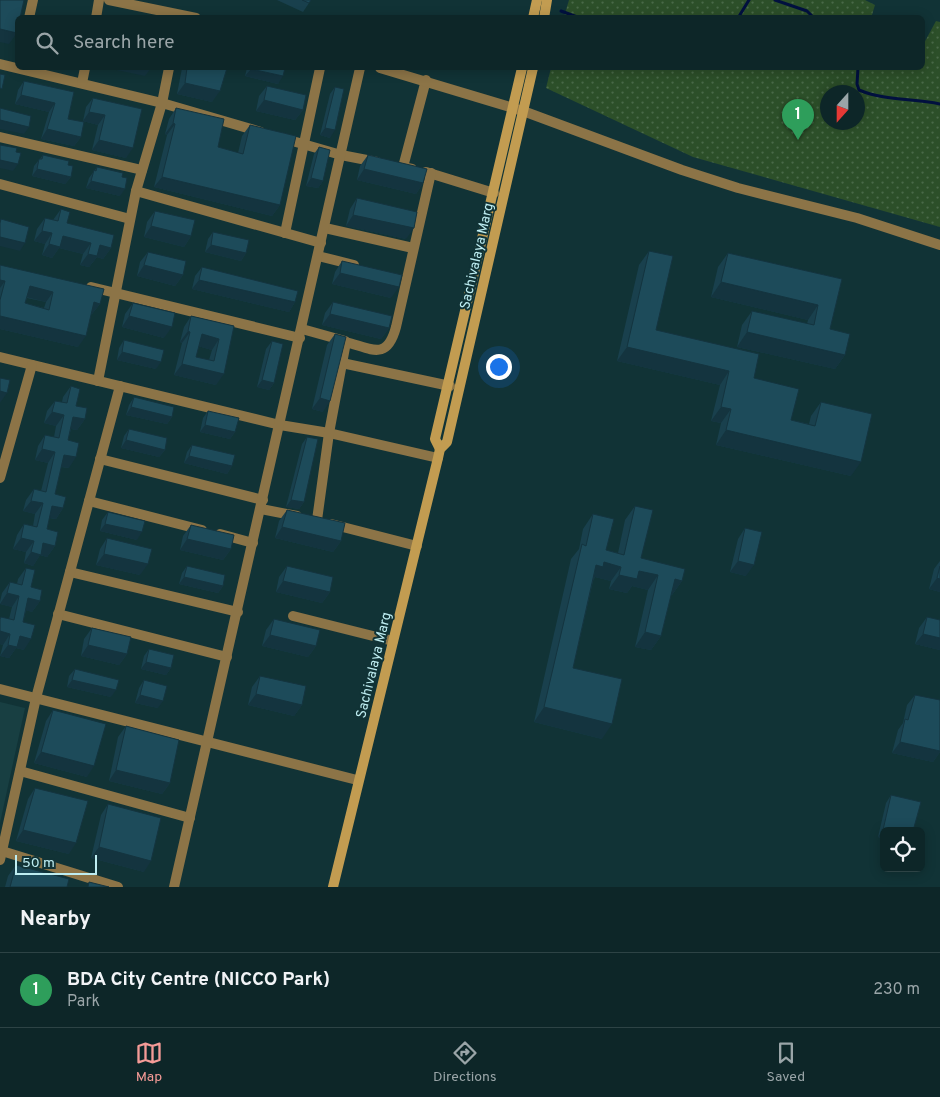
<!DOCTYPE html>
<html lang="en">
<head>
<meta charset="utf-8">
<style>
	body { margin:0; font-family:Overpass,sans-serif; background:#162e30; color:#f1f3f6 }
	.controls { position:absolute; right:15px; bottom:15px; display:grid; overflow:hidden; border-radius:8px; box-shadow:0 2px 12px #0003 }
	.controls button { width:45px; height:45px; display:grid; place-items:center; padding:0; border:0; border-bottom:1px solid #2d4345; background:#0d2628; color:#f1f3f6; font:25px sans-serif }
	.compass { position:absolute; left:820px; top:85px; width:45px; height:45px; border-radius:50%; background:#0d2628; box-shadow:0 2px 12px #0003; rotate:201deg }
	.scale { position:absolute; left:15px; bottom:12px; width:82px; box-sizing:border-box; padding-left:5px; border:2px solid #beedf1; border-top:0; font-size:14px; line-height:18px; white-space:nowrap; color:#beedf1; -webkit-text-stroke:4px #113336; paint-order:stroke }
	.you { position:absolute; left:498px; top:366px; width:18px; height:18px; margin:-12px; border:4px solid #fff; border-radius:50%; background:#1a73e8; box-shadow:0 0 0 8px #1a73e833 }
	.badge { display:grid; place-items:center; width:32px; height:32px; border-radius:50%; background:#f59b97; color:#fff; font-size:16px; font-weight:700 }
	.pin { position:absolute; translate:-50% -41px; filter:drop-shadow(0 1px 2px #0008) }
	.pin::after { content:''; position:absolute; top:26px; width:18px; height:15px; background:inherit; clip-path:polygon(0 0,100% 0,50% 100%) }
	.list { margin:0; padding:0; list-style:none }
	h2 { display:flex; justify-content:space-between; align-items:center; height:65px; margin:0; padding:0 20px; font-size:21px }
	h2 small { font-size:16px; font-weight:400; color:#9aa5a8 }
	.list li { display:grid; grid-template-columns:32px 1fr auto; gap:15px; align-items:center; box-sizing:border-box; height:75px; padding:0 20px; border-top:1px solid #2d4345 }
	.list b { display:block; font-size:19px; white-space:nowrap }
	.list p { margin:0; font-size:16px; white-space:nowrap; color:#9aa5a8 }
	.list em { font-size:16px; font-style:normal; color:#9aa5a8 }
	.icon { flex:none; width:28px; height:28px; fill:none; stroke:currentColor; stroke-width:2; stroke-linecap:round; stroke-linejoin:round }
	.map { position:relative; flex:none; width:940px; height:887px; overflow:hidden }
	.search { position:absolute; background:#0d2628; box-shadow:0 2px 12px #0003; left:15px; right:15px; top:15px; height:55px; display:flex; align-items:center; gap:12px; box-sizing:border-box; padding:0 18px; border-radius:8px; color:#9aa5a8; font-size:19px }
	.sheet { height:140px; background:#0d2628 }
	nav { display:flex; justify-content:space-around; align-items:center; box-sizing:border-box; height:70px; border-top:1px solid #2d4345; background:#0d2628; font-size:14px; color:#9aa5a8 }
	nav a { display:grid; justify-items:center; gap:2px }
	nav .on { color:#f59b97 }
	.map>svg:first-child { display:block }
	.built { fill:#183f42 }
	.park { fill:url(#park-dots); fill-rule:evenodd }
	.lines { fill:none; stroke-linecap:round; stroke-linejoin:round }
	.stream { stroke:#01103f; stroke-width:3 }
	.minor { stroke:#8c7447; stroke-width:10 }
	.tertiary { stroke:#8c7447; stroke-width:10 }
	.secondary { stroke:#c29c51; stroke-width:10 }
	.wall { fill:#19404d; fill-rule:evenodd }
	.shaded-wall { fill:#14343f }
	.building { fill:#1d4b5a; stroke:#14343f; fill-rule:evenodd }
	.labels { text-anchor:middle; stroke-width:4; stroke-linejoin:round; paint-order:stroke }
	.street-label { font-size:14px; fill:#beedf1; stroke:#113336 }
</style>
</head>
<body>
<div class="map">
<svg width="940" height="887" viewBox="0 0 940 887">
	<defs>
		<pattern id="park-dots" width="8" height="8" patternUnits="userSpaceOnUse" patternTransform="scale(1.25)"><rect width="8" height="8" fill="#2c4f29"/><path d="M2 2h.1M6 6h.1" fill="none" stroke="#496948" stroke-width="1.8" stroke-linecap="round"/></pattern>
	</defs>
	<rect width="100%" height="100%" fill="#113336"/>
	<polygon class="built" points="0,702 25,708 0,823"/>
	<g class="park">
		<polygon points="569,0 865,0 875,5 871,18 564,17"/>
		<path d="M936,21L940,22V227L693,157L546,88L551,68H922L923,45ZM828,92H858V122H828Z"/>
	</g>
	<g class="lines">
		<g class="stream">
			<polyline points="775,0 807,11 814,18"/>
			<polyline points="561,11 580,18"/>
			<polyline points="738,18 749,0"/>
			<polyline points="714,68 720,68"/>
			<path d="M858,68L857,84L859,90C885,101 913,98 940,104"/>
		</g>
		<g class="minor">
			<polyline points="29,18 33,0"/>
			<polyline points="96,18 99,0"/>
			<polyline points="0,64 162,103 261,132"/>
			<polyline points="82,83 85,68"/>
			<polyline points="523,111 682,170 738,188 857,218 940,245"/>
			<polyline points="0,137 142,170"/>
			<polyline points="282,138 341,155 377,162"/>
			<polyline points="412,169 403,167 426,80"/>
			<polyline points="426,172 494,193"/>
			<polyline points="0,184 130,219"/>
			<polyline points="136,191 321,243"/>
			<polyline points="325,228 413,248"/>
			<polyline points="285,233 320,68"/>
			<polyline points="318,256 354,265"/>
			<polyline points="91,287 300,338"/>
			<polyline points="302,329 345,341"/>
			<polyline points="0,357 280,425 329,433 438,458"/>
			<polyline points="342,363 450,386"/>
			<polyline points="98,381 136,191 162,103 169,68"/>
			<polyline points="100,459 263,500"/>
			<polyline points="0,478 32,365"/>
			<polyline points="89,501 202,530"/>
			<polyline points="261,509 297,516"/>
			<path d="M317,520L329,433L346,342C372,349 387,361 396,327L431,173"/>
			<polyline points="331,524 417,546"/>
			<polyline points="220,534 253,543"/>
			<polyline points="70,572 238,612"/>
			<polyline points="58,614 227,657"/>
			<polyline points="293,616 393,641"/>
			<polyline points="0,689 357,780"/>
			<polyline points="20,771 190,818"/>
			<polyline points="2,851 118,887"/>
			<polyline points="0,860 36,698 120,386"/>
			<polyline points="174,887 360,68"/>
		</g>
		<g class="tertiary">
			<polyline points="109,0 196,18"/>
			<polyline points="380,68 523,111"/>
		</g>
		<g class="secondary">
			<polyline points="533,18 537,0"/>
			<polyline points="544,18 547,0"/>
			<polyline points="440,449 435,439 522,68"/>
			<polyline points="333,887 438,458 440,449 447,442 533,68"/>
		</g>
	</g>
	<g class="wall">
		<polygon points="277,0 311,0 303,12"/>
		<polygon points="182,68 227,68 212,102 177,94"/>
		<polygon points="247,68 285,68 278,84 245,76"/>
		<polygon points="24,81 74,92 68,119 81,137 74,146 41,139 49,112 15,104 18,90"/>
		<polygon points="267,86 303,110 295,120 256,111 259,96"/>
		<polygon points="335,87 330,138 320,135 330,94"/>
		<polygon points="93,98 142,109 126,158 92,150 98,125 83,121 86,107"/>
		<polygon points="176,108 218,147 238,153 242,136 250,125 280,205 272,216 154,187 167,135 165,134 169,119"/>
		<polygon points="319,147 323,181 318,188 306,186 314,154"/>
		<polygon points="43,155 68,165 71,177 65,184 32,176 34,166"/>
		<polygon points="368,155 423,183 416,194 357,180 360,166"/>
		<polygon points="97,167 122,177 120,196 86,188 89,178"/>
		<polygon points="357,198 406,239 346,226 350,209"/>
		<polygon points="61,209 67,223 111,248 103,259 97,257 89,267 80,265 83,254 59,248 52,258 42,255 45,244 34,241 37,229 45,218 53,220"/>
		<polygon points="155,211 191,236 184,247 144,237 147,222"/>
		<polygon points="213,232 246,253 241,261 205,252 208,239"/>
		<polygon points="649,251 656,330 754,378 791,420 809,424 811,416 821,402 851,476 716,445 721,423 711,421 720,385 617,361 639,265"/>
		<polygon points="148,252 183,275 175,286 137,276 140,262"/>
		<polygon points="728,253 842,279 830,329 845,355 835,369 737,347 742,325 752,311 807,324 808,320 711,297 718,267"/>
		<polygon points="342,261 391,298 332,284 335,272"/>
		<path d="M0,265L100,304L92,314H91L78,347L0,329ZM27,298L46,302L44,308L25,303Z"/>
		<polygon points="202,267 295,302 289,312 192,289 195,276"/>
		<polygon points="333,302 389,328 381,339 322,325 325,313"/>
		<polygon points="133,303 164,338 122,327 125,314"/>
		<path d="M191,316L234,326L216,385L174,375L182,343L180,342L184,327ZM198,346L212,350L209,360L196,357Z"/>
		<polygon points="335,334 323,412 312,409 327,345"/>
		<polygon points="124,340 156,369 117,360 119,348"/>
		<polygon points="272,341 274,383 269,390 257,387 266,349"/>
		<polygon points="71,386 76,406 85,419 77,430 71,429 68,440 69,468 61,467 55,494 63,508 56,519 49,518 47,529 55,546 47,557 40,555 33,566 24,563 26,552 13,549 17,535 24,524 33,526 35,514 23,511 26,500 34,489 41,491 48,463 35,460 38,446 45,435 54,437 56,426 44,423 47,411 55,401 62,402 63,397"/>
		<polygon points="134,397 172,417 167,424 126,415 129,405"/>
		<polygon points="208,411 235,432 230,439 200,432 203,418"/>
		<polygon points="129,429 165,450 159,457 121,448 124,436"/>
		<polygon points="307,437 304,502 299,509 286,507 302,444"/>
		<polygon points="192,445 232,466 227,474 184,463 187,452"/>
		<polygon points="635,506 641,558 682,581 672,595 671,595 661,636 651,650 635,647 648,590 632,586 627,593 609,589 611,581 595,577 593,581 573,668 602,739 534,722 571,559 579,549 583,529 593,514 606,550 618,553 625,520"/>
		<polygon points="287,510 341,541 333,552 275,538 279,521"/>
		<polygon points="108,512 137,540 100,531 102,520"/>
		<polygon points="191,525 231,549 223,560 180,550 183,536"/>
		<polygon points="745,528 746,576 730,572 738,539"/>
		<polygon points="107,538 140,575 96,565 100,549"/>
		<polygon points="940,561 940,592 929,589 934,569"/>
		<polygon points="187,566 223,586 218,593 179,584 182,573"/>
		<polygon points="287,566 330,592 322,603 276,592 279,577"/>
		<polygon points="26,568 31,587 40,601 32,612 26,610 23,622 24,650 16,648 9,658 0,656 3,645 0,644 0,618 1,617 9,619 12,607 0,604 0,602 2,593 10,582 17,584 18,579"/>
		<polygon points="927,617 940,620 940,650 915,644 919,628"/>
		<polygon points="274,619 316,646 308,657 262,646 266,630"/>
		<polygon points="92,628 127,654 119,665 81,656 84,639"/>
		<polygon points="149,649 171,668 166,675 141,669 144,656"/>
		<polygon points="75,669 111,697 67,687 69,676"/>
		<polygon points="260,676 302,705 294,716 248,705 252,687"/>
		<polygon points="144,680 158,708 135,703 139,688"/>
		<polygon points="915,695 940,751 940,752 933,762 892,753 898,730 903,723 907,705"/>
		<polygon points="53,710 87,777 34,763 46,721"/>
		<polygon points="126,726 170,783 162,794 109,781 118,737"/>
		<polygon points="35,788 69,854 16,841 28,799"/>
		<polygon points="891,795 884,831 884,839 878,837 886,803"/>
		<polygon points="108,804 144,872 91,858 101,815"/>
		<polygon points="16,865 67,887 5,887 8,876"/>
	</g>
	<g class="shaded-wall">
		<polygon points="0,29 17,33 9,44 0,42"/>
		<polygon points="107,68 151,68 145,76"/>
		<polygon points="251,69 283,76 278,84 245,76"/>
		<polygon points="185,83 220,91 212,102 177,94"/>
		<polygon points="21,95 55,103 49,112 15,104"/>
		<polygon points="264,100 303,110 295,120 256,111"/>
		<polygon points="89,112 105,115 98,125 83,121"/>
		<polygon points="0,120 29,127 24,134 0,129"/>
		<polygon points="173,123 175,124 167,135 165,134"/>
		<polygon points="325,128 335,130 330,138 320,135"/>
		<polygon points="47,129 81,137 74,146 41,139"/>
		<polygon points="99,140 133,148 126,158 92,150"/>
		<polygon points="0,160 18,164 13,171 0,168"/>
		<polygon points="37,169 71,177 65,184 32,176"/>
		<polygon points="364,169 423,183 416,194 357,180"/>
		<polygon points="162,177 280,205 272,216 154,187"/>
		<polygon points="311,178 323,181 318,188 306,186"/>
		<polygon points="91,181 125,189 120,196 86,188"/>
		<polygon points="353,215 414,228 406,239 346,226"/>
		<polygon points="151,226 191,236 184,247 144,237"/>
		<polygon points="42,231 52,233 45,244 34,241"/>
		<polygon points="63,236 91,243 83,254 59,248 52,258 42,255 49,244"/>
		<polygon points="0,237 25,243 20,251 0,246"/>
		<polygon points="100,245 111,248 103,259 97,257 89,267 80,265 88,254"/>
		<polygon points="211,245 246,253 241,261 205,252"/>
		<polygon points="144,265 183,275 175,286 137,276"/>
		<polygon points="340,273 399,287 391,298 332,284"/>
		<polygon points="0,280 5,281 0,288"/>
		<polygon points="199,280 295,302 289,312 192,289"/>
		<polygon points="721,282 818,305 808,320 711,297"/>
		<polygon points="30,286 53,292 46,302 22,296"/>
		<polygon points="94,302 100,304 92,314 87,313"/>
		<polygon points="330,314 389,328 381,339 322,325"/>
		<polygon points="0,316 86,336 78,347 0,329"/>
		<polygon points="129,316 172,327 164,338 122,327"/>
		<polygon points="188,331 190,332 182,343 180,342"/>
		<polygon points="747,332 845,355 835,369 737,347"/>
		<polygon points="202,334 219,339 212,350 194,345"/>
		<polygon points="627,347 729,371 720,385 617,361"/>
		<polygon points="122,352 161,362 156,369 117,360"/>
		<polygon points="182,364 224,374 216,385 174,375"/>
		<polygon points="262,380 274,383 269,390 257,387"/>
		<polygon points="0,391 7,393 0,403"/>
		<polygon points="320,398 330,401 323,412 312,409"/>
		<polygon points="131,407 172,417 167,424 126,415"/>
		<polygon points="721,407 731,409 721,423 711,421"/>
		<polygon points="52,412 64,415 56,426 44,423"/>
		<polygon points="73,417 85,419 77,430 66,428"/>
		<polygon points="205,425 235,432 230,439 200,432"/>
		<polygon points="726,430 861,462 851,476 716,445"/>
		<polygon points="126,440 165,450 159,457 121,448"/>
		<polygon points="42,449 55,452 48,463 35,460"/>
		<polygon points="64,455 76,457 69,468 57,466"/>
		<polygon points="189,456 232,466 227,474 184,463"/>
		<polygon points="291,500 304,502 299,509 286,507"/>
		<polygon points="31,501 43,503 35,514 23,511"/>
		<polygon points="52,506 63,508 56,519 45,517"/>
		<polygon points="105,524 142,532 137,540 100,531"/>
		<polygon points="282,527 341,541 333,552 275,538"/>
		<polygon points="21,538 34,541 26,552 13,549"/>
		<polygon points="187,539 231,549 223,560 180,550"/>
		<polygon points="43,543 55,546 47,557 40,555 33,566 24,563 31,552"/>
		<polygon points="104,554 148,564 140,575 96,565"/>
		<polygon points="738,561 754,565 746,576 730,572"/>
		<polygon points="604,562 621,567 611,581 595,577 593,581 596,565"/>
		<polygon points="639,571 658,575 648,590 632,586 627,593 609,589 619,575"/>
		<polygon points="184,577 223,586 218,593 179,584"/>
		<polygon points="937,578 940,579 940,592 929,589"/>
		<polygon points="675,579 682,581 672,595 665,594"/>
		<polygon points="283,581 330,592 322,603 276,592"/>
		<polygon points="7,593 19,596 12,607 0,604"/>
		<polygon points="28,598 40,601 32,612 21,609"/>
		<polygon points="0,631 10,634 3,645 0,644"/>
		<polygon points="645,632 661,636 651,650 635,647"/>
		<polygon points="923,634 940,638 940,650 915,644"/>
		<polygon points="270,635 316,646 308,657 262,646"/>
		<polygon points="20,636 31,639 24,650 16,648 9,658 0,656 8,645"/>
		<polygon points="88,645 127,654 119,665 81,656"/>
		<polygon points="146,662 171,668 166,675 141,669"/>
		<polygon points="72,680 116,690 111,697 67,687"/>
		<polygon points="256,694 302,705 294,716 248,705"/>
		<polygon points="140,695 163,701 158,708 135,703"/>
		<polygon points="544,707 612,724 602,739 534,722"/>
		<polygon points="900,742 940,751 940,752 933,762 892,753"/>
		<polygon points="41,752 94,766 87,777 34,763"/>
		<polygon points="116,770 170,783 162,794 109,781"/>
		<polygon points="23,830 76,843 69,854 16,841"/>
		<polygon points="883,830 886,831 884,831 884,839 878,837"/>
		<polygon points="99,847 151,861 144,872 91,858"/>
	</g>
	<g class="building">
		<polygon points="0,0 24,0 20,18 18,18 18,29 17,33 0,29"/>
		<polygon points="302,0 311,0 309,3"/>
		<polygon points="187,68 227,68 220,91 185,83"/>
		<polygon points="251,68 285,68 283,76 251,69"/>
		<polygon points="0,74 5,75 2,89 0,88"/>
		<polygon points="24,81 74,92 68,119 84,122 81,137 47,129 55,103 21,95"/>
		<polygon points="267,86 306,95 303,110 264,100"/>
		<polygon points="335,87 344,89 335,130 325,128"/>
		<polygon points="93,98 142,109 133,148 99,140 105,115 89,112"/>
		<polygon points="0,108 31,116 29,127 0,120"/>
		<polygon points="176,108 224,119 218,147 243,154 250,125 296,136 280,205 162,177 175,124 173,123"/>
		<polygon points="0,145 17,148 16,152 21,153 18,164 0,160"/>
		<polygon points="319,147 330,150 323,181 311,178"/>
		<polygon points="43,155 69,161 68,165 73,166 71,177 37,169 39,159 42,159"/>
		<polygon points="368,155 427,169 423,183 364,169"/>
		<polygon points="97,167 123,173 122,177 127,178 125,189 91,181 94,170 96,171"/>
		<polygon points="357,198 417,212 414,228 353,215"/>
		<polygon points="61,209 70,212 67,223 114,235 111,248 100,245 97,256 88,254 91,243 63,236 60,247 49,244 52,233 42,231 45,218 58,221"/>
		<polygon points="155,211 195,220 191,236 151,226"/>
		<polygon points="1,219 29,227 25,243 0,237 0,223"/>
		<polygon points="213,232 249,240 246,253 211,245"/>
		<polygon points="649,251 673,256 656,330 759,354 754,378 799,389 791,420 815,426 821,402 872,414 861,462 726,430 731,409 721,407 729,371 627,347"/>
		<polygon points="148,252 186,261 183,275 144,265"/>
		<polygon points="728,253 842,279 830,329 850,334 845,355 747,332 752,311 814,325 818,305 721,282"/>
		<polygon points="342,261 402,275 399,287 340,273"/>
		<path d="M0,265L104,289L100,304L94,302L86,336L0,316V300L5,281L0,280ZM30,286L53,292L49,310L25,303Z"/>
		<polygon points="202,267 298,291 295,302 199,280"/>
		<polygon points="333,302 392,316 389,328 330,314"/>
		<polygon points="133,303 175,313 172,327 129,316"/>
		<path d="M191,316L234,326L224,374L182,364L190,332L188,331ZM202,334L219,339L214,361L196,357Z"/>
		<polygon points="335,334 346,337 330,401 320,398"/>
		<polygon points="124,340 164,350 161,362 122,352"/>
		<polygon points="272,341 283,344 274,383 262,380"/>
		<polygon points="0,378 10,380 7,393 0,391"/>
		<polygon points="71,386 80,389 76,406 87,408 85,419 73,417 68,440 79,443 76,457 64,455 55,494 66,497 63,508 52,506 47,529 58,532 55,546 43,543 41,555 31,552 34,541 21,538 24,524 37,527 43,503 31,501 34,489 46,492 55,452 42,449 45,435 59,438 64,415 52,412 55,401 67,403"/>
		<polygon points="134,397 174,407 172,417 131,407"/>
		<polygon points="208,411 239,418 235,432 205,425"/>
		<polygon points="129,429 167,438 165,450 126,440"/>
		<polygon points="307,437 318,439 304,502 291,500"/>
		<polygon points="192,445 235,455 232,466 189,456"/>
		<polygon points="635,506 653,510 641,558 685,569 682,581 675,579 661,636 645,632 658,575 639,571 637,579 619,575 621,567 604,562 603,567 596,565 573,668 622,679 612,724 544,707 582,544 586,546 593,514 614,519 606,550 624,555"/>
		<polygon points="287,510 345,523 341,541 282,527"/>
		<polygon points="108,512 145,521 142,532 105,524"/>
		<polygon points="191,525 234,535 231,549 187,539"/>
		<polygon points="745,528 762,532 754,565 738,561"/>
		<polygon points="107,538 152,549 148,564 104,554"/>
		<polygon points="187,566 225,575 223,586 184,577"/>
		<polygon points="287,566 333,577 330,592 283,581"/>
		<polygon points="940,566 940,579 937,578"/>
		<polygon points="26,568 35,570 31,587 42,590 40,601 28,598 23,622 35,625 31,639 20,636 17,647 8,645 10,634 0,631 0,619 1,617 14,620 19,596 7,593 10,582 22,585"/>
		<polygon points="927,617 940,620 940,638 923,634"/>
		<polygon points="274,619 320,630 316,646 270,635"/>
		<polygon points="92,628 131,637 127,654 88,645"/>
		<polygon points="149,649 174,655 171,668 146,662"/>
		<polygon points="75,669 119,680 116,690 72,680"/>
		<polygon points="260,676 306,686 302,705 256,694"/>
		<polygon points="144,680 167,686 163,701 140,695"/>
		<polygon points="915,695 940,700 940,751 900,742 905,719 908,720"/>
		<polygon points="53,710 106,724 94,766 41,752"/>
		<polygon points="126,726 179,740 170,783 116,770"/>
		<polygon points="35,788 88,801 76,843 23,830"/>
		<polygon points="891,795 921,802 913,831 886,831 883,830"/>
		<polygon points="108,804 161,818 151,861 99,847"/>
		<polygon points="16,865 69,879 67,887 10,887"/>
		<polygon points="89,882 109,887 88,887"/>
	</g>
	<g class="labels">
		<g class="street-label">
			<text transform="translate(476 256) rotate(-77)" y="5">Sachivalaya Marg</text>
			<text transform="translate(373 665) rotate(-76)" y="5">Sachivalaya Marg</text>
		</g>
	</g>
</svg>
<div class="controls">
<button><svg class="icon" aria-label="locate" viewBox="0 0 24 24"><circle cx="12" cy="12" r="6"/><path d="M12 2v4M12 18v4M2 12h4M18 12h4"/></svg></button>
</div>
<svg class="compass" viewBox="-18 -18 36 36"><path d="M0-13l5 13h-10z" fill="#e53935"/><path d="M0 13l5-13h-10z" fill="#9aa5a8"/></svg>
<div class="scale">50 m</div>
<div class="you"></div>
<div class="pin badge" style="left:798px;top:140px;background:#2e9e5b">1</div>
<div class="search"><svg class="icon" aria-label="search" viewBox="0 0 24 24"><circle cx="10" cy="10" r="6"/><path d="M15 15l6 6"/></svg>Search here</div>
</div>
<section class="sheet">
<h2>Nearby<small></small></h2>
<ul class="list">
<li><span class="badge" style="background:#2e9e5b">1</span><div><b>BDA City Centre (NICCO Park)</b><p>Park</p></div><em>230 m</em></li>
</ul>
</section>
<nav>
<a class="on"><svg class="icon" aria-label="map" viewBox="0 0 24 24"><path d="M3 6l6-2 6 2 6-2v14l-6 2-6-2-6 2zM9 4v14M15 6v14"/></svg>Map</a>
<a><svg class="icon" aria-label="directions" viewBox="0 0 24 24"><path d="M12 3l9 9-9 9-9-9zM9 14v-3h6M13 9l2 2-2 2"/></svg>Directions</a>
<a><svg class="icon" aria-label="saved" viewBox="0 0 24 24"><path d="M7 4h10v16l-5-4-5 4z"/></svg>Saved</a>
</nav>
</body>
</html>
